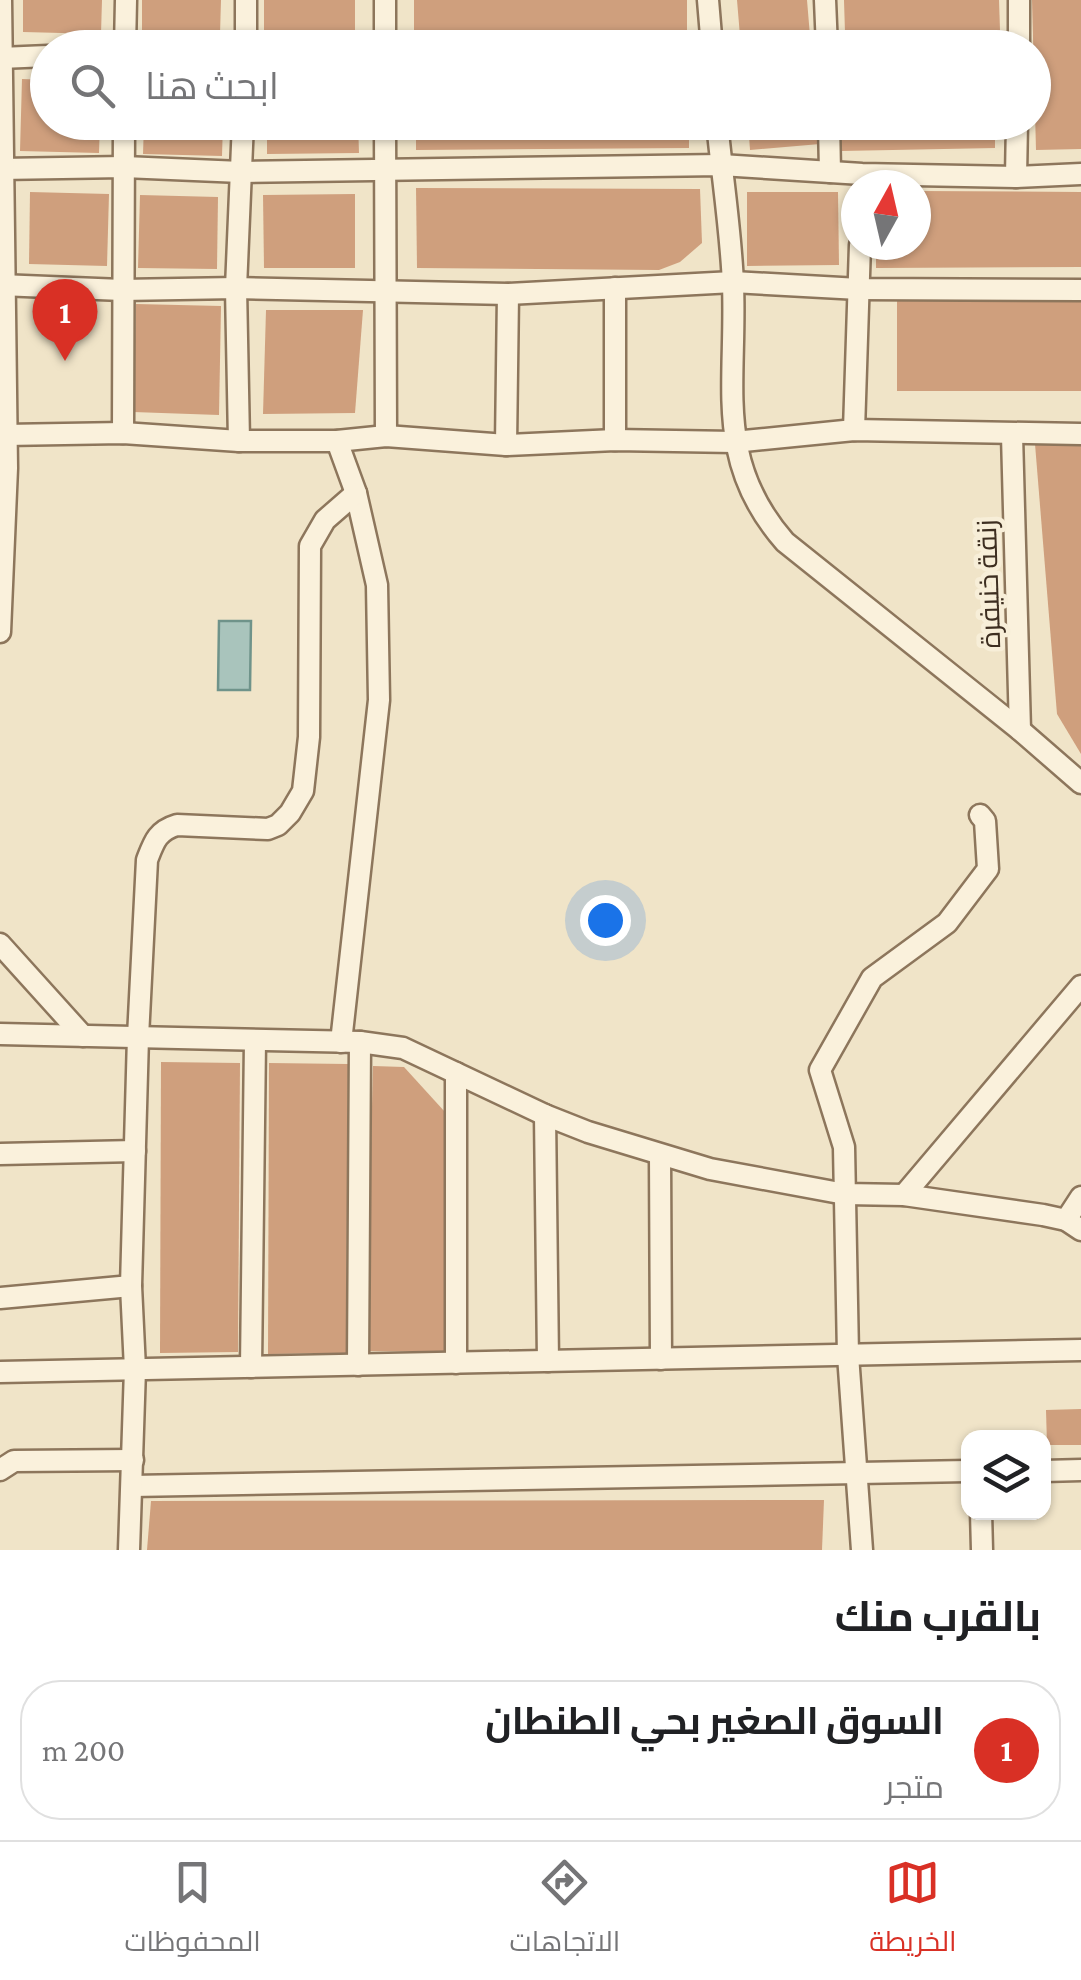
<!DOCTYPE html>
<html lang="ar">
<head>
<meta charset="utf-8">
<style>
	body { margin:0; font-family:"Crimson Pro",Cairo,serif; background:#f2f2f2; color:#202124; direction:rtl }
	.controls { position:absolute; right:30px; bottom:30px; display:grid; overflow:hidden; border-radius:20px; box-shadow:0 2px 8px #0004 }
	.controls button { width:90px; height:90px; display:grid; place-items:center; padding:0; border:0; border-bottom:2px solid #e0e0e0; background:#fff; color:#202124; font:50px sans-serif }
	.compass { position:absolute; left:841px; top:170px; width:90px; height:90px; border-radius:50%; background:#fff; box-shadow:0 2px 8px #0004; rotate:8deg }
	.you { position:absolute; left:605px; top:920px; width:35px; height:35px; margin:-25px; border:8px solid #fff; border-radius:50%; background:#1a73e8; box-shadow:0 0 0 15px #1a73e833 }
	.badge { display:grid; place-items:center; width:65px; height:65px; border-radius:50%; background:#d93025; color:#fff; font-size:32px; font-weight:700 }
	.pin { position:absolute; translate:-50% -82px; filter:drop-shadow(0 2px 5px #0008) }
	.pin::after { content:''; position:absolute; top:52px; width:35px; height:30px; background:inherit; clip-path:polygon(0 0,100% 0,50% 100%) }
	.list { margin:0; padding:0; list-style:none }
	h2 { display:flex; justify-content:space-between; align-items:center; height:130px; margin:0; padding:0 40px; font-size:42px }
	h2 small { font-size:32px; font-weight:400; color:#757577 }
	.list li { display:grid; grid-template-columns:65px 1fr auto; gap:30px; align-items:center; box-sizing:border-box; height:140px; margin:0 20px 20px; padding:0 20px; border:2px solid #e0e0e0; border-radius:40px }
	.list b { display:block; font-size:38px; white-space:nowrap }
	.list p { margin:0; font-size:32px; white-space:nowrap; color:#757577 }
	.list em { font-size:32px; font-style:normal; color:#757577 }
	.icon { flex:none; width:55px; height:55px; fill:none; stroke:currentColor; stroke-width:2; stroke-linecap:round; stroke-linejoin:round }
	.map { position:relative; flex:none; width:1081px; height:1550px; overflow:hidden; direction:ltr }
	.search { position:absolute; background:#fff; box-shadow:0 2px 8px #0004; left:30px; right:30px; top:30px; height:110px; display:flex; align-items:center; gap:25px; box-sizing:border-box; padding:0 35px; border-radius:55px; color:#757577; font-size:38px }
	.sheet { height:290px; background:#fff }
	nav { display:flex; justify-content:space-around; align-items:center; box-sizing:border-box; height:140px; border-top:2px solid #e0e0e0; background:#fff; font-size:28px; color:#757577 }
	nav a { display:grid; justify-items:center; gap:5px }
	nav .on { color:#d93025 }
	.map>svg:first-child { display:block }
	.water { fill:#a9c4bc; stroke:#6f938a; stroke-width:2.5 }
	.building { fill:#cf9f7d }
	.lines { fill:none; stroke-linecap:round; stroke-linejoin:round }
	.street-casing { stroke:#8d765c; stroke-width:25 }
	.street { stroke:#faf1dc; stroke-width:20 }
	.labels { text-anchor:middle; stroke-width:9; stroke-linejoin:round; paint-order:stroke }
	.street-label { font-size:28px; fill:#3d2e20; stroke:#f7eed8 }
</style>
</head>
<body>
<div class="map">
<svg width="1081" height="1550" viewBox="0 0 1081 1550">
	<rect width="100%" height="100%" fill="#f0e4c8"/>
	<polygon class="water" points="219,621 251,621 250,690 218,690"/>
	<g class="building">
		<polygon points="23,0 102,0 101,34 23,32"/>
		<polygon points="142,0 221,0 220,34 142,32"/>
		<rect x="264" y="0" width="91" height="35"/>
		<polygon points="414,0 687,0 687,31 414,33"/>
		<polygon points="737,0 807,0 811,48 741,48"/>
		<polygon points="844,0 999,0 1000,30 845,33"/>
		<polygon points="1032,0 1081,0 1081,149 1036,150"/>
		<polygon points="22,79 48,80 48,122 100,122 99,153 20,151"/>
		<polygon points="144,122 223,122 222,156 143,154"/>
		<polygon points="267,122 358,122 359,153 267,154"/>
		<polygon points="416,122 689,122 689,148 416,150"/>
		<polygon points="748,122 818,122 820,144 750,150"/>
		<polygon points="840,122 995,122 995,148 841,151"/>
		<polygon points="416,188 700,189 702,243 680,262 659,270 417,268"/>
		<polygon points="916,191 1081,192 1081,267 876,268 876,245 916,245"/>
		<polygon points="30,192 109,194 107,266 29,264"/>
		<polygon points="747,192 838,192 839,265 747,266"/>
		<polygon points="355,194 355,268 264,268 263,195"/>
		<polygon points="140,195 218,197 217,269 138,268"/>
		<rect x="897" y="290" width="184" height="101"/>
		<polygon points="136,304 221,306 219,415 133,412"/>
		<polygon points="266,310 363,310 355,413 263,414"/>
		<polygon points="1035,444 1081,444 1081,754 1057,714"/>
		<polygon points="161,1062 240,1063 238,1352 160,1353"/>
		<polygon points="269,1063 348,1064 346,1353 268,1354"/>
		<polygon points="373,1066 404,1067 445,1112 445,1352 366,1351"/>
		<polygon points="1081,1409 1081,1445 1047,1445 1046,1410"/>
		<polygon points="824,1500 822,1550 147,1550 151,1501"/>
	</g>
	<g class="lines">
		<defs>
			<g id="street">
				<polyline points="708,0 712,48"/>
				<polyline points="825,0 827,48"/>
				<polyline points="125,48 126,0"/>
				<polyline points="246,48 246,0"/>
				<polyline points="385,48 385,0"/>
				<polyline points="1019,48 1019,0"/>
				<polyline points="0,58 48,56"/>
				<polyline points="385,122 386,436"/>
				<path d="M717,122C722,176 731,231 733,285C737,384 713,460 785,542L1020,730L1081,783"/>
				<polyline points="829,122 830,172"/>
				<polyline points="0,169 124,167 241,172 721,165 862,174 1016,177 1081,174"/>
				<polyline points="1016,177 1017,122"/>
				<polyline points="0,285 122,290 236,288 508,294 733,282 859,289 1081,290"/>
				<polyline points="854,430 860,245"/>
				<polyline points="123,433 124,122"/>
				<polyline points="5,435 123,433 239,441 337,441 386,436 506,445 615,440 734,442 854,430 1081,434"/>
				<polyline points="1012,435 1020,730"/>
				<polyline points="615,440 615,288"/>
				<polyline points="239,441 236,288 243,122"/>
				<polyline points="337,441 356,493 377,585 379,700 341,1042"/>
				<polyline points="506,445 508,294"/>
				<polyline points="0,632 7,468 1,0"/>
				<polyline points="0,944 83,1036"/>
				<polyline points="0,1034 360,1042 403,1048 545,1115 588,1132 710,1169 845,1194 904,1195 1043,1215 1066,1220 1081,1230"/>
				<polyline points="456,1073 456,1363"/>
				<polyline points="545,1115 548,1361"/>
				<polyline points="0,1154 135,1151"/>
				<polyline points="660,1155 661,1359"/>
				<polyline points="904,1195 1081,986"/>
				<polyline points="1066,1220 1081,1197"/>
				<polyline points="0,1298 131,1286"/>
				<polyline points="358,1365 360,1042"/>
				<polyline points="251,1367 255,1041"/>
				<polyline points="0,1372 1081,1350"/>
				<polyline points="0,1470 14,1461 133,1460"/>
				<polyline points="1044,1471 1081,1470"/>
				<polyline points="132,1486 968,1471"/>
				<polyline points="981,1512 982,1550"/>
				<path d="M129,1550L135,1369L131,1286L138,1037L147,860C154,842 157,831 177,825L268,829L278,825L290,813L303,791L309,737L310,546L325,520L356,493"/>
				<polyline points="862,1550 848,1355 844,1147 820,1070 872,978 947,923 988,869 985,821 980,815"/>
			</g>
		</defs>
		<use href="#street" class="street-casing"/>
		<use href="#street" class="street"/>
	</g>
	<g class="labels">
		<g class="street-label">
			<text transform="translate(988 584) rotate(-92)" y="10">زنقة خنيفرة</text>
		</g>
	</g>
</svg>
<div class="controls">
<button><svg class="icon" aria-label="layers" viewBox="0 0 24 24"><path d="M12 4l9 5-9 5-9-5zM3 14l9 5 9-5"/></svg></button>
</div>
<svg class="compass" viewBox="-18 -18 36 36"><path d="M0-13l5 13h-10z" fill="#e53935"/><path d="M0 13l5-13h-10z" fill="#757577"/></svg>
<div class="you"></div>
<div class="pin badge" style="left:65px;top:361px">1</div>
<div class="search"><svg class="icon" aria-label="search" viewBox="0 0 24 24"><circle cx="10" cy="10" r="6"/><path d="M15 15l6 6"/></svg>ابحث هنا</div>
</div>
<section class="sheet">
<h2>بالقرب منك<small></small></h2>
<ul class="list">
<li><span class="badge">1</span><div><b>السوق الصغير بحي الطنطان</b><p>متجر</p></div><em>200 m</em></li>
</ul>
</section>
<nav>
<a class="on"><svg class="icon" aria-label="map" viewBox="0 0 24 24"><path d="M3 6l6-2 6 2 6-2v14l-6 2-6-2-6 2zM9 4v14M15 6v14"/></svg>الخريطة</a>
<a><svg class="icon" aria-label="directions" viewBox="0 0 24 24"><path d="M12 3l9 9-9 9-9-9zM9 14v-3h6M13 9l2 2-2 2"/></svg>الاتجاهات</a>
<a><svg class="icon" aria-label="saved" viewBox="0 0 24 24"><path d="M7 4h10v16l-5-4-5 4z"/></svg>المحفوظات</a>
</nav>
</body>
</html>
